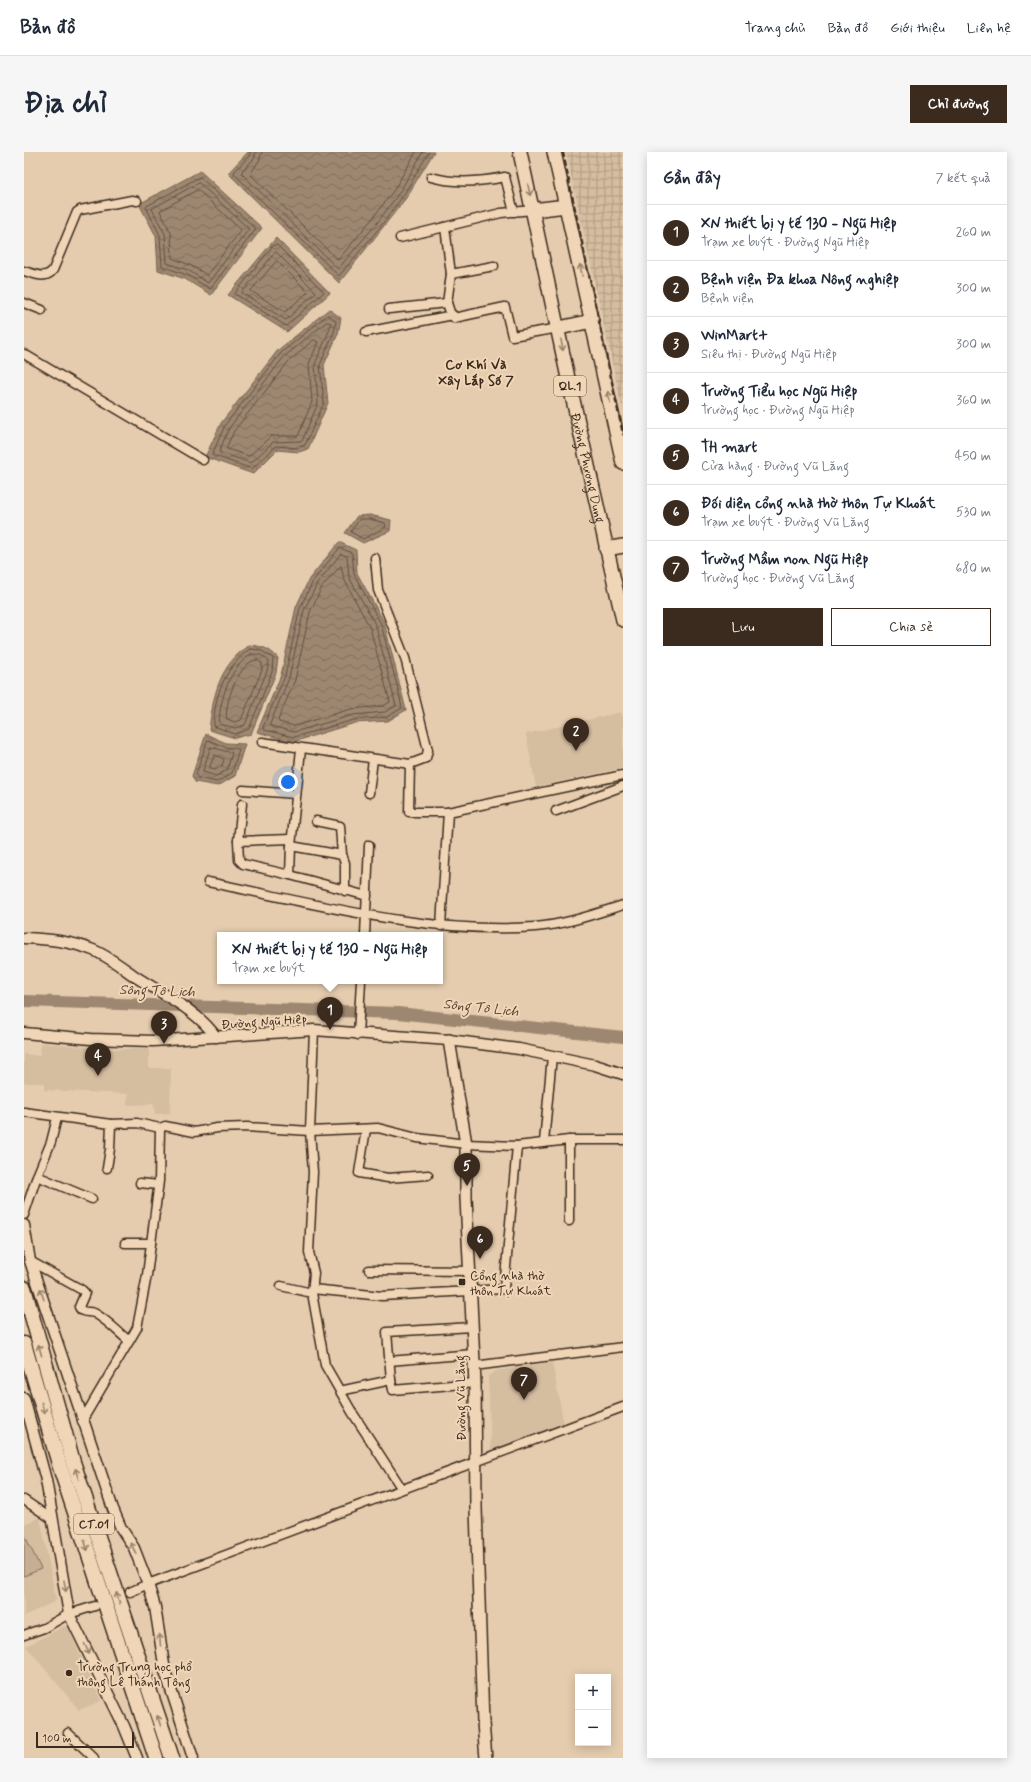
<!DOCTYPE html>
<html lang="vi">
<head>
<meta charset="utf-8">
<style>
	body { margin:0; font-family:Mynerve,sans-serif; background:#f6f6f7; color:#1f2937 }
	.controls { position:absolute; right:12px; bottom:12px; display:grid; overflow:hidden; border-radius:0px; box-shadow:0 2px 10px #0003 }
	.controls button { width:36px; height:36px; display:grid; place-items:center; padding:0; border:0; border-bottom:1px solid #e0e1e3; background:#fff; color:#1f2937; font:20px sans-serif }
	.scale { position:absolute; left:12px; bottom:10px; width:98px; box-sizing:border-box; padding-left:4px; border:2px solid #3b2a1e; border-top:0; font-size:11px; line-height:14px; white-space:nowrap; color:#3b2a1e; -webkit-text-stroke:3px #f0d6b7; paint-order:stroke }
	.you { position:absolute; left:264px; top:630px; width:14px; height:14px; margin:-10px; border:3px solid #fff; border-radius:50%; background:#1a73e8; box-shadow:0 0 0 6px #1a73e833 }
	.badge { display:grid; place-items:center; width:26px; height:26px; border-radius:50%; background:#3b2a1e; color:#fff; font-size:13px; font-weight:700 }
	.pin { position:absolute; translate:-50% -33px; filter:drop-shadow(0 1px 2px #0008) }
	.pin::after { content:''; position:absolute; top:21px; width:14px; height:12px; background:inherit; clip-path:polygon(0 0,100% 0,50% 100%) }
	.popup { position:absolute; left:193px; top:780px; width:226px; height:52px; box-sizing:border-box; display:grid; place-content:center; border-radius:0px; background:#fff; filter:drop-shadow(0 1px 3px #0005); font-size:13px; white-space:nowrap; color:#747a83 }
	.popup b { font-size:15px; color:#1f2937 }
	.popup::after { content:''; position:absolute; left:50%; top:100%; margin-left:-8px; border:8px solid transparent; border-top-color:#fff }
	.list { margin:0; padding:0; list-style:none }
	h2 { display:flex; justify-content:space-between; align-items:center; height:52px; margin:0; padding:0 16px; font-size:17px }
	h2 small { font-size:13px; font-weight:400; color:#747a83 }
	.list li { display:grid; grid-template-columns:26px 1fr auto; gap:12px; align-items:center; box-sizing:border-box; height:56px; padding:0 16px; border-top:1px solid #e0e1e3 }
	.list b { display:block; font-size:15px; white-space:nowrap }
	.list p { margin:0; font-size:13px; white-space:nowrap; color:#747a83 }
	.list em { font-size:13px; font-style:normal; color:#747a83 }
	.actions { display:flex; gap:8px; padding:12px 16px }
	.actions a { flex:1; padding:9px 0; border:1px solid #3b2a1e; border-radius:0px; text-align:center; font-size:14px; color:#3b2a1e }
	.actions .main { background:#3b2a1e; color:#fff }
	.map { position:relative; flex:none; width:599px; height:1606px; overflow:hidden; border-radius:0px }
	header { display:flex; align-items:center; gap:24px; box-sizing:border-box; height:56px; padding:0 20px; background:#fff; border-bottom:1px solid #e0e1e3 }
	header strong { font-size:19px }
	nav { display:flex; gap:22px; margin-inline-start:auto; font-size:14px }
	.intro { display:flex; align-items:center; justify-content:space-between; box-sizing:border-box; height:96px; padding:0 24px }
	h1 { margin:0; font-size:28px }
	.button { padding:10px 18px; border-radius:0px; background:#3b2a1e; color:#fff; font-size:14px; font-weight:700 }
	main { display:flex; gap:24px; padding:0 24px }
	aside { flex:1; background:#fff; border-radius:0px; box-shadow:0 2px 10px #0003 }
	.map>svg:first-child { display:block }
	.built { fill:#d5bda0 }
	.industrial { fill:url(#industrial-grid) }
	.pitch { fill:#c5ae93; stroke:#806c58 }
	.water { fill:url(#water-waves); stroke:#766250 }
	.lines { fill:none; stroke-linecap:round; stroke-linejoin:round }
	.shore { stroke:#624f3f; stroke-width:1 }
	.river { stroke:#9d8771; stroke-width:12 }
	.minor-casing { stroke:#3b2a1e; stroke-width:11 }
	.tertiary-casing { stroke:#3b2a1e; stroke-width:13 }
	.secondary-casing { stroke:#3b2a1e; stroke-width:14 }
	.trunk-casing { stroke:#3b2a1e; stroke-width:16 }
	.motorway-casing { stroke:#3b2a1e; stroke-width:17 }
	.minor { stroke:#f0d6b7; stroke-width:8 }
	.tertiary { stroke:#f0d6b7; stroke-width:10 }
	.secondary { stroke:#f0d6b7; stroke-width:11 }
	.trunk { stroke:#f0d6b7; stroke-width:13 }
	.motorway { stroke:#f0d6b7; stroke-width:14 }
	.rail { stroke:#3b2a1e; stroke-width:2; stroke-dasharray:6 3; stroke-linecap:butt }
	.oneway { stroke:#96806a }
	.poi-dot { fill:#3b2a1e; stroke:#f0d6b7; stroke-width:1.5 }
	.labels { text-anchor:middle; stroke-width:4; stroke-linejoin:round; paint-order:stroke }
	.shield { fill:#f0d6b7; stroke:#715e4c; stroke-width:1 }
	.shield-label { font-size:12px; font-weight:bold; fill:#3b2a1e }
	.street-label { font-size:13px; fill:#3b2a1e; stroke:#f0d6b7 }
	.poi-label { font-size:13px; fill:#3b2a1e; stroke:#f0d6b7; text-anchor:start }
	.neighbourhood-label { font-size:14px; font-weight:bold; fill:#3b2a1e; stroke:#f0d6b7 }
	.water-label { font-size:14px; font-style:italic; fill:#544133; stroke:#f0d6b7 }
</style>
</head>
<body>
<header>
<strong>Bản đồ</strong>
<nav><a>Trang chủ</a><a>Bản đồ</a><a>Giới thiệu</a><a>Liên hệ</a></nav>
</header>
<div class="intro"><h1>Địa chỉ</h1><a class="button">Chỉ đường</a></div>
<main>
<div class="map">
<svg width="599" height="1606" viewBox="0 0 599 1606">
	<defs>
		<pattern id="industrial-grid" width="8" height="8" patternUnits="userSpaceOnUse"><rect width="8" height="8" fill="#d5bda0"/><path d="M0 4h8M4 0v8" fill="none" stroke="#ae9a82"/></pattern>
		<pattern id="water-waves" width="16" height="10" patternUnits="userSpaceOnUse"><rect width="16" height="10" fill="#9d8771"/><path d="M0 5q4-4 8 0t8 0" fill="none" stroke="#816f5c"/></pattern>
	</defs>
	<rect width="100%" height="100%" fill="#e5ccae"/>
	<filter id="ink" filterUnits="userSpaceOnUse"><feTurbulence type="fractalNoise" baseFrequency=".025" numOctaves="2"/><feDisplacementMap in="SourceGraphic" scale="8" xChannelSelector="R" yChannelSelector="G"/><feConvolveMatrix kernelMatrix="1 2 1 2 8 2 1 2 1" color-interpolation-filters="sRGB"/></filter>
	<g filter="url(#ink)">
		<g class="built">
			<polygon points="597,560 599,567 599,616 512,635 502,582"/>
			<polygon points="18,891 88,897 125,896 125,916 147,916 146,961 131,962 130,952 103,953 104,942 20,938 20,931 0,931 0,902 15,904"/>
			<polygon points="528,1210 540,1273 467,1303 464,1224 471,1219"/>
			<polygon points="16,1365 32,1449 0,1464 0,1372"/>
			<polygon points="43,1473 77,1549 55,1558 2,1494"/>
		</g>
		<polygon class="industrial" points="542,0 599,0 599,261"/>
		<polygon class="pitch" points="0,1382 17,1417 0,1424"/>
		<g class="water">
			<polygon points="224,0 410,0 382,46 315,131 204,21"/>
			<polygon points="176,19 238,76 187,143 161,127 134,118 132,84 115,52"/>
			<polygon points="252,86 306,141 263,180 204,143"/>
			<polygon points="305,157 317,166 314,182 300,213 304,251 284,297 275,300 253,298 229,322 181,305 197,271 254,198"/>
			<polygon points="346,363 367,368 366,379 339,391 321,381 333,364"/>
			<polygon points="315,390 332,398 333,421 360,470 382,558 364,569 331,571 269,590 233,580 257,523 272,455 285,427"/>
			<path d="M225,493C238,494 245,496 254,506L252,521L227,582L211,586L185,578C189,543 195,514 225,493Z"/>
			<polygon points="182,582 202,591 221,592 211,624 194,634 171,630 168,624"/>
		</g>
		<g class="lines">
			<g class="shore">
				<polyline points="226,0 225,4 211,19 210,22 315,124 357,74 379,44 405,0"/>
				<polyline points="232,0 230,7 218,19 218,22 314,117 353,71 375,41 399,0"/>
				<polyline points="238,0 235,9 226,22 314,108 348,67 370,38 392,0"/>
				<polygon points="176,25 232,77 186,137 163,123 138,114 136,83 122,55"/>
				<polygon points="175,31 225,77 184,131 164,118 143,111 141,82 128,57"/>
				<polygon points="174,38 217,78 183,123 166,113 148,106 147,81 136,59"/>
				<polygon points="250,93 253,93 300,140 262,174 211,142"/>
				<polygon points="252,100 292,140 262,168 218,141"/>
				<polygon points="253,109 284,140 261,160 227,139"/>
				<polygon points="304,163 312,169 310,180 296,213 300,251 281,293 274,296 252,294 228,317 188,303 201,273 257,201"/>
				<polygon points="303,170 307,171 305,179 291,212 294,251 278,289 249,290 227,311 195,300 205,276 260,205"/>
				<polygon points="290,188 294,190 285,212 288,250 274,284 247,284 225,304 203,297 203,294 210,279 265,209"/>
				<polygon points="336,367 345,367 361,371 362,375 339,387 327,380"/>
				<polygon points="316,396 328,401 330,422 357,472 375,541 378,556 363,565 330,568 270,585 240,578 239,575 261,524 276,456 289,429"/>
				<polygon points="317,402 323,404 325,425 352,474 372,554 361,560 329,563 270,580 247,574 246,572 265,526 280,458 293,432"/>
				<polygon points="317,414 320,427 346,476 366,550 359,554 327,557 270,574 255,570 254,568 271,528 286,460 298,435"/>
				<path d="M226,497L236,498L249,506L248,520L225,577L211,582L190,574C189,546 202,513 226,497Z"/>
				<path d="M227,502C234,502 241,503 245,510L243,519L221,573L211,576L196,572C193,563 202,531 208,523C213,514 219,508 227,502Z"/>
				<path d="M233,508L238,511V518L217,568L211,570L203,567C199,554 216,507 233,508Z"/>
				<polygon points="184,588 201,595 215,597 208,621 193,630 174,626 172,623"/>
				<polygon points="187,595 208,601 203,618 192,624 179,620"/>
				<polygon points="191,603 200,607 198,614 191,618 186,615"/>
			</g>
			<polyline class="river" points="0,849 374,861 599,885"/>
			<defs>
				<g id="minor">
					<path d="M407,25C431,32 456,30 481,25L490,60"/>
					<polyline points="421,75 427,122"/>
					<polyline points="376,86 477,61 509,58"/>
					<path d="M0,119C11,122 21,128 29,118L53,60L56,58L108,48L113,49"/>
					<polyline points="0,151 18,158"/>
					<polyline points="365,157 423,151"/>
					<polyline points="427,163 423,151 427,122 470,114"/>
					<polyline points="342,180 429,163 430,166 481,155 488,184 535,176"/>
					<polyline points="0,202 179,308"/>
					<polyline points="351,406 354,438 381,506 404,598 402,606 386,612 385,660 424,660 599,623"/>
					<polyline points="238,590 386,612"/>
					<polyline points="277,597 267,694 318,703 321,711 321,739"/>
					<polyline points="219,638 272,642"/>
					<polyline points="345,641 349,607"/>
					<polyline points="218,652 214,689 267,687"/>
					<polyline points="532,659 599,634"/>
					<polyline points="292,669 316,674 318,703"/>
					<polyline points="214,689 215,708 219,712 266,723"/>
					<polyline points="267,694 266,723 343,744"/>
					<path d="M184,730C289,751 403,783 511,775C540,773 571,762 599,753"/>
					<polyline points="417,774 424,660"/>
					<polyline points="341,783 345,693"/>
					<polyline points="290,878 286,979 289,1020 285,1100 290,1121 288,1141 301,1213 328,1260 378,1337"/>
					<polyline points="334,883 337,829"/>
					<polyline points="0,960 87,972 113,971 136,976 141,974 170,980 193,976 223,975 286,979 354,976 393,986 442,992 493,994 545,988 599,988"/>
					<polyline points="342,977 335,1021 364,1026 404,1023"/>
					<polyline points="520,990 528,904"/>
					<polyline points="83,1016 86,997 87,972"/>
					<polyline points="13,1024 68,1047"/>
					<polyline points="116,1031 134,1033"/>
					<polyline points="0,1063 13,1024 27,990 33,966"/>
					<polyline points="545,1069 545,988"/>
					<polyline points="101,1091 127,1091"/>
					<path d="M6,1109L58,1138L61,1141L55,1155C59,1163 66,1158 72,1162C84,1169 94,1180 105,1189"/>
					<polyline points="345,1118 446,1119"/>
					<polyline points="257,1134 288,1141"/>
					<polyline points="288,1137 358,1144 480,1137 493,994"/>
					<polyline points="448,1175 363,1180 367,1228 369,1238 451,1231"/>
					<polyline points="365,1209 449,1202"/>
					<polyline points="450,1214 599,1195"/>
					<polyline points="316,1239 367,1228"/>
					<polyline points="58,1269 113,1176 123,1123 135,1029 136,976"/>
					<polyline points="0,1348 28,1367"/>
					<polyline points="106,1440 124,1432 599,1255"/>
					<polyline points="0,1483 20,1476 45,1462 71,1454"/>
					<polyline points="44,1581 70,1606"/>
				</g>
				<g id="tertiary">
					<path d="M0,786C24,787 46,789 69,798C84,804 99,816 112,825C140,843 173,858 192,885"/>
					<polyline points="0,881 67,887 129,889 290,878 425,888 495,897 571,913 599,922"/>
					<polyline points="0,1073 6,1109 89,1357 97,1376 110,1396 124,1432 131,1455 141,1519 169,1606"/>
					<polyline points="0,1246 22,1328 45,1462 100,1574 113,1606"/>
				</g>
				<polyline id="secondary" points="425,888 442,992 442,1046 451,1231 452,1356 459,1571 462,1606"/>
				<g id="trunk">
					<path id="s1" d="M496,0L544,226L599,468"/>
					<polyline points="530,0 599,311"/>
					<polyline points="509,58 542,54"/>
					<polyline points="535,176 568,169"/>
					<polyline points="582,397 599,394"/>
				</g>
				<g id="motorway">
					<polyline points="0,1136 49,1310 148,1606"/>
					<polyline points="0,1192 36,1315 132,1606"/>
				</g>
			</defs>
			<use href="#minor" class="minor-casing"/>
			<use href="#tertiary" class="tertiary-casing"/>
			<use href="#secondary" class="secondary-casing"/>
			<use href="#trunk" class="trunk-casing"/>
			<use href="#motorway" class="motorway-casing"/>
			<use href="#minor" class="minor"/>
			<use href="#tertiary" class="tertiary"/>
			<use href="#secondary" class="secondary"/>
			<use href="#trunk" class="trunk"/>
			<use href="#motorway" class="motorway"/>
			<polyline class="rail" points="539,0 599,283"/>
		</g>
		<defs><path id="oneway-shaft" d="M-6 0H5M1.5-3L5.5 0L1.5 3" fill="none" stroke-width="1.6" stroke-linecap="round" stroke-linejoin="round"/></defs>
		<g class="oneway">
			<use href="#oneway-shaft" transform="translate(505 38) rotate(78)"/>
			<use href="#oneway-shaft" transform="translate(557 118) rotate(-102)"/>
			<use href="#oneway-shaft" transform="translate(538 193) rotate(79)"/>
			<use href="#oneway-shaft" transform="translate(585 245) rotate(-102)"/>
			<use href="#oneway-shaft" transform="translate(18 1142) rotate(-108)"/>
			<use href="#oneway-shaft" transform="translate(16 1198) rotate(-106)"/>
			<use href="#oneway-shaft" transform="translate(19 1256) rotate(74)"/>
			<use href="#oneway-shaft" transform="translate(53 1322) rotate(-108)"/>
			<use href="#oneway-shaft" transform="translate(62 1393) rotate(72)"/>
			<use href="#oneway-shaft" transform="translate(109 1396) rotate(-119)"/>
			<use href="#oneway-shaft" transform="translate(41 1434) rotate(80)"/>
			<use href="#oneway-shaft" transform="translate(94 1446) rotate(-108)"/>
			<use href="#oneway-shaft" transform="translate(136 1488) rotate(-95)"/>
			<use href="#oneway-shaft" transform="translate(63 1497) rotate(64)"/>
			<use href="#oneway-shaft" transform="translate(135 1569) rotate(-108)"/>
		</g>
	</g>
	<g class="poi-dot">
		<rect x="434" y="1126" width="8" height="8" rx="2"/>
		<circle cx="45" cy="1521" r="4"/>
	</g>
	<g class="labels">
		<g class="shield">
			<rect x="530" y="224" width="32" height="20" rx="3"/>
			<rect x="50" y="1362" width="40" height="20" rx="3"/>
		</g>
		<g class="shield-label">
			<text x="546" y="238">QL.1</text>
			<text x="70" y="1376">CT.01</text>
		</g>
		<g class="street-label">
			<text dy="5" stroke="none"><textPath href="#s1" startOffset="323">Đường Phương Dung</textPath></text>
			<text transform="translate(240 869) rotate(-4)" y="5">Đường Ngũ Hiệp</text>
			<text transform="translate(436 1246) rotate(-91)" y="5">Đường Vũ Lăng</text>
		</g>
		<g class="poi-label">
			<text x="446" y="1128">Cổng nhà thờ<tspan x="446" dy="15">thôn Tự Khoát</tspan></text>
			<text x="53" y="1519">Trường Trung học phổ<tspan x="53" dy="15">thông Lê Thánh Tông</tspan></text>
		</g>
		<g class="neighbourhood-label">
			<text x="452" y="217">Cơ Khí Và<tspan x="452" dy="16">Xây Lắp Số 7</tspan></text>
		</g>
		<g class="water-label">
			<text transform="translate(133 838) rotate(2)" y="5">Sông Tô Lịch</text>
			<text transform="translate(457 855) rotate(6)" y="5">Sông Tô Lịch</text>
		</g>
	</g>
</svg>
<div class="controls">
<button>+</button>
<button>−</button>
</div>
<div class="scale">100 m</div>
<div class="you"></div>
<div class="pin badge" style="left:306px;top:878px">1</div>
<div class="popup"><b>XN thiết bị y tế 130 - Ngũ Hiệp</b>Trạm xe buýt</div>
<div class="pin badge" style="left:552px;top:599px">2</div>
<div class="pin badge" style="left:140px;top:892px">3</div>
<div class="pin badge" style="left:74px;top:924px">4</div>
<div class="pin badge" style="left:443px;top:1034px">5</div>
<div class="pin badge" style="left:456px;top:1107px">6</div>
<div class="pin badge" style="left:500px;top:1248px">7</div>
</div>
<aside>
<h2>Gần đây<small>7 kết quả</small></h2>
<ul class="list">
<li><span class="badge">1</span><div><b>XN thiết bị y tế 130 - Ngũ Hiệp</b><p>Trạm xe buýt · Đường Ngũ Hiệp</p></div><em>260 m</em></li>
<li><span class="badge">2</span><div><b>Bệnh viện Đa khoa Nông nghiệp</b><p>Bệnh viện</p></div><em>300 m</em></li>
<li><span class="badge">3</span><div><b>WinMart+</b><p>Siêu thị · Đường Ngũ Hiệp</p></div><em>300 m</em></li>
<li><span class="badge">4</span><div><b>Trường Tiểu học Ngũ Hiệp</b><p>Trường học · Đường Ngũ Hiệp</p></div><em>360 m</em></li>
<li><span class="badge">5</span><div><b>TH mart</b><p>Cửa hàng · Đường Vũ Lăng</p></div><em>450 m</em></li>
<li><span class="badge">6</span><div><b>Đối diện cổng nhà thờ thôn Tự Khoát</b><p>Trạm xe buýt · Đường Vũ Lăng</p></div><em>530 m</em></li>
<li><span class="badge">7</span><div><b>Trường Mầm non Ngũ Hiệp</b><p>Trường học · Đường Vũ Lăng</p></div><em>680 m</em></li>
</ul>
<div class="actions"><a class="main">Lưu</a><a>Chia sẻ</a></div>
</aside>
</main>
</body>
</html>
